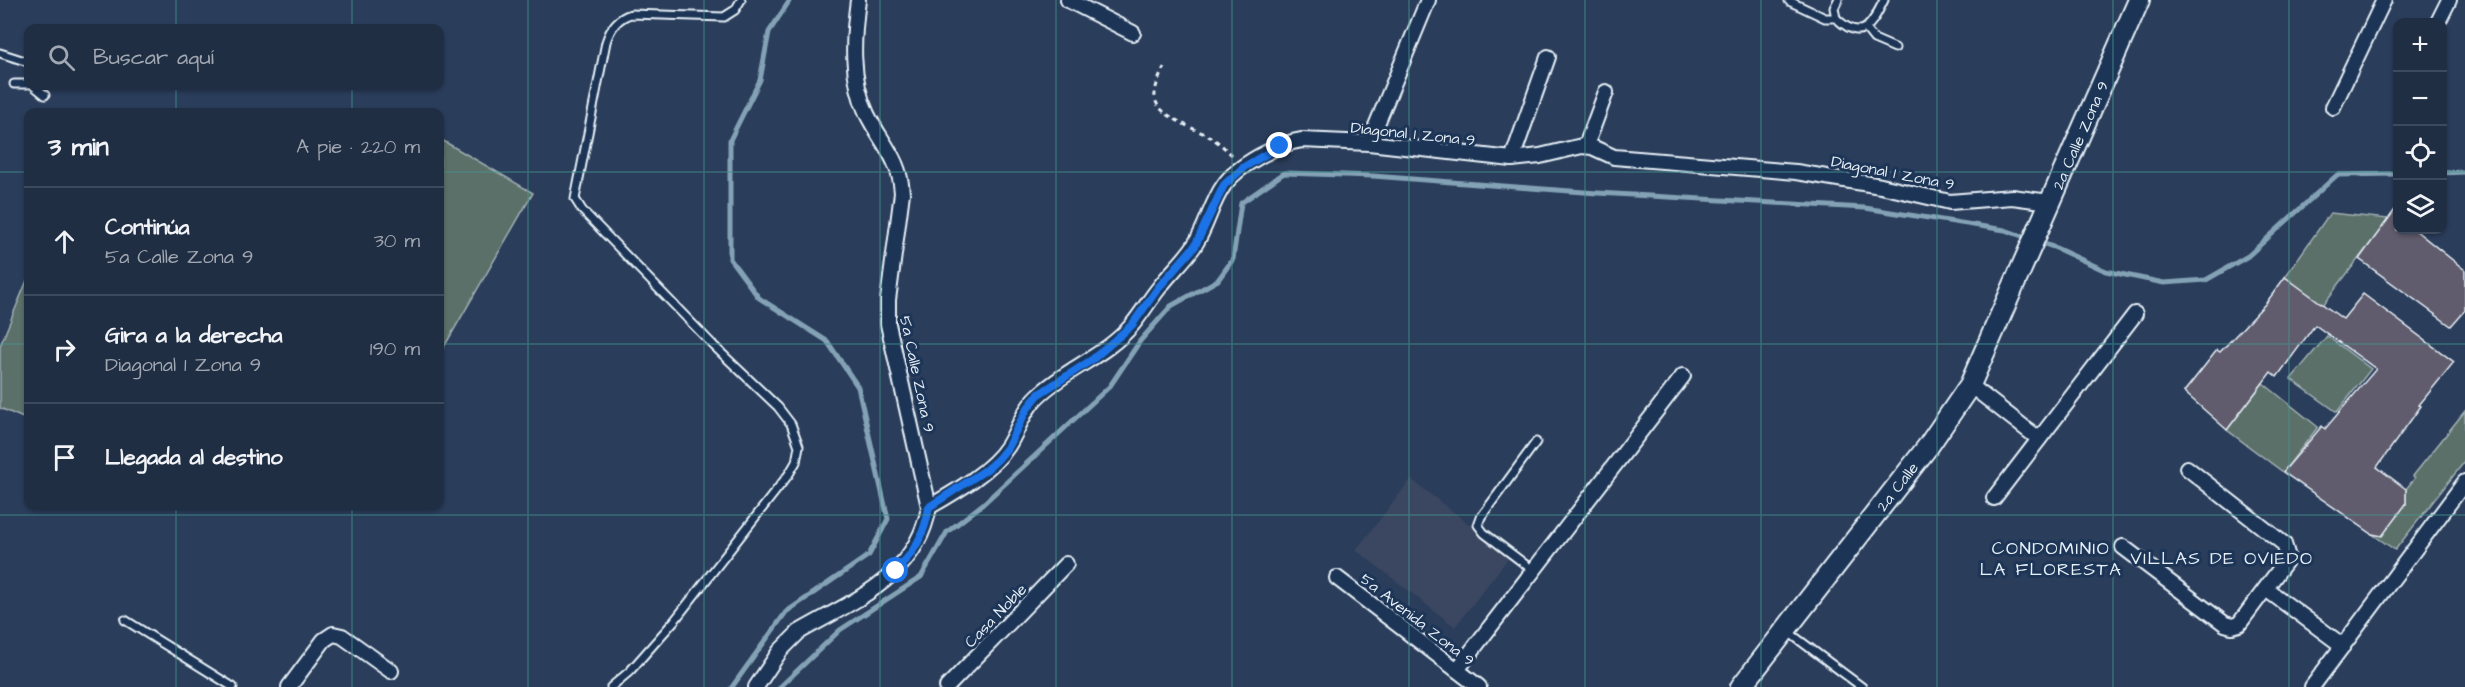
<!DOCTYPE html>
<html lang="es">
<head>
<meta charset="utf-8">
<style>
	body { margin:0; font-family:"Architects Daughter",sans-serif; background:#28364b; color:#f1f3f6 }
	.controls { position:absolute; right:18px; top:18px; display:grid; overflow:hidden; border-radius:12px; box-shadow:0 2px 4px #0004 }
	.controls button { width:54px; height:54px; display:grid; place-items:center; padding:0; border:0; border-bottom:2px solid #3d4a5d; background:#202e44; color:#f1f3f6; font:30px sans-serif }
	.stop { position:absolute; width:18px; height:18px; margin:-14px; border:4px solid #1a73e8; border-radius:50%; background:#fff }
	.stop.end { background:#1a73e8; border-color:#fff; box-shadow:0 2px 6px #0008 }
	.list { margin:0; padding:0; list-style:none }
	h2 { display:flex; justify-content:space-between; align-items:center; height:78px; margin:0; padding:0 24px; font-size:26px }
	h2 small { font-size:20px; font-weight:400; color:#a2a8b2 }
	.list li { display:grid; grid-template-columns:39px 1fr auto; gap:18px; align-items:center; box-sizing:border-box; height:108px; padding:0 24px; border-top:2px solid #3d4a5d }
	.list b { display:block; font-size:22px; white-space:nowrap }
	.list p { margin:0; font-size:20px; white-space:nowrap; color:#a2a8b2 }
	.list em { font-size:20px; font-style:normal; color:#a2a8b2 }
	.icon { flex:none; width:33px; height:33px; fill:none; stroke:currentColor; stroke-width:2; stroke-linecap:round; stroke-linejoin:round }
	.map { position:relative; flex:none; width:2465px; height:687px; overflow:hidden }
	.search { position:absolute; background:#202e44; box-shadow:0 2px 4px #0004; left:24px; top:24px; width:420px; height:66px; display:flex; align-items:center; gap:15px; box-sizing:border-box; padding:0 21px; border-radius:12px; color:#a2a8b2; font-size:22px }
	.panel { position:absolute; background:#202e44; box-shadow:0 2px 4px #0004; left:24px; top:108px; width:420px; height:402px; border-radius:12px }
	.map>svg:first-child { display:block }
	.built { fill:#3a4660 }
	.green { fill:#5c706b; stroke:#a2b0b2; stroke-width:1.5 }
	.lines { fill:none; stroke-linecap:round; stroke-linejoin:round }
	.stream { stroke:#84a2b5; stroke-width:5 }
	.building { fill:#605c6d; stroke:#e8f1f8; stroke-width:1.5 }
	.lane-casing { stroke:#e8f1f8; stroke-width:11 }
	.street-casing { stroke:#e8f1f8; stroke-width:18 }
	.secondary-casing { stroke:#e8f1f8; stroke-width:24 }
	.path { stroke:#e8f1f8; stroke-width:3; stroke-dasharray:4.5 4.5; stroke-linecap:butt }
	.lane { stroke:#1d3557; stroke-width:7 }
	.street { stroke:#1d3557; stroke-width:14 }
	.secondary { stroke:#1d3557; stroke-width:20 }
	.route { stroke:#1a73e8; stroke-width:8 }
	.grid { fill:none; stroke:#459590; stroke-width:1.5; stroke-opacity:0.55 }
	.labels { text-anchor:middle; stroke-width:6; stroke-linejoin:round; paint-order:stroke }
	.street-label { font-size:16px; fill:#e8f1f8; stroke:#1d3557 }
	.neighbourhood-label { font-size:18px; letter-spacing:1.5px; fill:#e8f1f8; stroke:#1d3557 }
</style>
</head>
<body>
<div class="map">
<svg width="2465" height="687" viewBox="0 0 2465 687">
	<rect width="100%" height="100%" fill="#2a3d5b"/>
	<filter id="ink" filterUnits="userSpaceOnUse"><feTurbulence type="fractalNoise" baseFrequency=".0167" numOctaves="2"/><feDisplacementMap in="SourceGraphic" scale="12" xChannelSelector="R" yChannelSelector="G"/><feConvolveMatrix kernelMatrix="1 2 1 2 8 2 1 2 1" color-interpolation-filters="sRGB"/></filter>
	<g filter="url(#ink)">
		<polygon class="built" points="1411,479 1510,556 1455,627 1356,550"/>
		<g class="green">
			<polygon points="440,139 533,193 440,354"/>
			<polygon points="2330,213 2389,219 2323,305 2285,277"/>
			<polygon points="28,278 28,420 0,408 0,346"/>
			<polygon points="2327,336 2371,369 2337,412 2291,379"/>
			<polygon points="2263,383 2318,427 2283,472 2227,430"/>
			<polygon points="2465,411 2465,461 2395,550 2372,534 2406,504 2406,489 2415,478 2413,476"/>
		</g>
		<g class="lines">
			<g class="stream">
				<polyline points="2442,173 2465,172"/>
				<polyline points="732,687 786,612 869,555 888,519 858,387 827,341 759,298 730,259 730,140 760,80 769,32 790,0"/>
				<polyline points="780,687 840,630 921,577 947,532 983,504 1110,386 1140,341 1171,306 1218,280 1233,259 1241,203 1284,173 1373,176 1597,193 1865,208 2005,230 2056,248 2106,271 2164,283 2206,280 2248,256 2337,175 2398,174"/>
			</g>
		</g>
		<g class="building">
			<polygon points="2397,207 2397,230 2415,230 2465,270 2465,310 2451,326 2359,259"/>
			<polygon points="2285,277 2343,319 2363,294 2454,362 2419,405 2421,406 2377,467 2406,489 2406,504 2382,536 2372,534 2283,472 2322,426 2325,429 2376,369 2315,325 2277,377 2271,372 2227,430 2184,392 2217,350 2220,352 2266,303"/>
		</g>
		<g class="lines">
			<defs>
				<g id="lane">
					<path d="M1789,1L1825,18H1836C1863,44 1872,24 1884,0"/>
					<polyline points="1836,18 1834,8 1838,0"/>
					<polyline points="1866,29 1874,39 1895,48"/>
					<polyline points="0,53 28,62"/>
					<polyline points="14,84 28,84"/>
					<polyline points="34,86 45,95"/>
					<polyline points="1534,571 1484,533 1478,525 1481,517 1536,442"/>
					<polyline points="125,620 233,687"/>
					<polyline points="1787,631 1862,687"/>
					<path d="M611,687L630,671L675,620L789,474L796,462L799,446L791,424L778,407L714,346L582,210L575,199L606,42C610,29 617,18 631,14L724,17L735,10L741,0"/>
				</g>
				<g id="street">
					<polyline points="1068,0 1133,33"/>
					<polyline points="2438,22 2449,0"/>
					<polyline points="2333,107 2384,0"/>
					<polyline points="1369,143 1428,0"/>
					<polyline points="1586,146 1606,92"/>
					<polyline points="1512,159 1548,57"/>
					<polyline points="1970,385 2039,439"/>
					<polyline points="1994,498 2135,314"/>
					<path d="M929,507C955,492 992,471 1008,446C1018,430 1024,409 1038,396C1067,368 1106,356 1132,325C1142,313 1150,299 1159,288C1170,273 1184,261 1194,246C1207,227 1211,203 1224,185C1238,165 1279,143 1302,140L1369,143L1512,159L1540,156L1582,146L1592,147L1614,157L1796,172L1881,186L1950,202L2012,197L2050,202"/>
					<polyline points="2123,547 2225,624 2232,626 2239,624 2286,561 2287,554 2284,544 2187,468"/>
					<polyline points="1337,578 1479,687"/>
					<polyline points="2266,589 2343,646"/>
					<polyline points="1457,670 1683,376"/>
					<polyline points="289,687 324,640 333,634 342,636 391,671"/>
					<path d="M756,687L780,651L799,632C854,600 917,577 929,507L888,324V300L902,193C900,158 881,143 867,114C850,78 853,38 858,0"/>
					<polyline points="947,687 1066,564"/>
					<polyline points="2312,687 2465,482"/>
				</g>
				<g id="secondary">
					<path id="s1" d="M1741,687L1929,445L1970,385L2139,0"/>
				</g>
			</defs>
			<use href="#lane" class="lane-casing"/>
			<use href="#street" class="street-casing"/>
			<use href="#secondary" class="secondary-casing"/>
			<path class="path" d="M1164,67C1160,76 1154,88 1155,98C1157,116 1197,129 1210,137C1219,142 1225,149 1232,155"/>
			<use href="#lane" class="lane"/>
			<use href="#street" class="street"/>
			<use href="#secondary" class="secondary"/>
		</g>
	</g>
	<g class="lines" filter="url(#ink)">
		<path class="route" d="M896,571C915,551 925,534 929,507L987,469L998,459L1007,448L1027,409L1039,394L1093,359L1132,325L1158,288L1195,246L1224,185L1244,167L1280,146"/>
	</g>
	<path class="grid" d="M176,0V28M352,0V28M528,0V687M704,0V687M880,0V687M1056,0V687M1232,0V687M1409,0V687M1585,0V687M1761,0V687M1937,0V687M2113,0V687M2289,0V687M176,86V112M352,86V112M0,172H28M440,172H2398M2442,172H2465M0,344H28M440,344H2465M176,506V687M352,506V687M0,515H2465"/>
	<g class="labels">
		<g class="street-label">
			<text transform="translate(1413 133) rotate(6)" y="6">Diagonal 1 Zona 9</text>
			<text dy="6" stroke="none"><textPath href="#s1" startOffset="652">2a Calle Zona 9</textPath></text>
			<text transform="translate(1893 172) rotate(11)" y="6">Diagonal 1 Zona 9</text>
			<text transform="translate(918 374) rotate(78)" y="6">5a Calle Zona 9</text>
			<text dy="6" stroke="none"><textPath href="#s1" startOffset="254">2a Calle</textPath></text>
			<text transform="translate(995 615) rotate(-46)" y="6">Casa Noble</text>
			<text transform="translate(1418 619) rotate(38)" y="6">5a Avenida Zona 9</text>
		</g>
		<g class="neighbourhood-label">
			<text x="2051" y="554">CONDOMINIO<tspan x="2051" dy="21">LA FLORESTA</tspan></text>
			<text x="2222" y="564">VILLAS DE OVIEDO</text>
		</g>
	</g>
</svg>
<div class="controls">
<button>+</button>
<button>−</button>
<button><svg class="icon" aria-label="locate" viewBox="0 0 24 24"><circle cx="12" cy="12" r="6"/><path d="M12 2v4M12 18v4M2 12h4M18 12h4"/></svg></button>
<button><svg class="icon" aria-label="layers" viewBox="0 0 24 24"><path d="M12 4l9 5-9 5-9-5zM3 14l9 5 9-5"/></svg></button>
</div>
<div class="stop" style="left:896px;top:571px"></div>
<div class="stop end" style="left:1280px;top:146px"></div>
<div class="search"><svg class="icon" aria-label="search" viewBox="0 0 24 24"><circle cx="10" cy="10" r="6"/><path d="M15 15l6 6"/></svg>Buscar aquí</div>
<section class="panel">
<h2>3 min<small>A pie · 220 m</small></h2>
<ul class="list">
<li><svg class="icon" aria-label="ahead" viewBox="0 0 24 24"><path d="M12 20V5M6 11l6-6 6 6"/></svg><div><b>Continúa</b><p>5a Calle Zona 9</p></div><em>30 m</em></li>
<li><svg class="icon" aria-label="right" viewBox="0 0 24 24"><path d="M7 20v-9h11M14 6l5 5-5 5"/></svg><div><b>Gira a la derecha</b><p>Diagonal 1 Zona 9</p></div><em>190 m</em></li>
<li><svg class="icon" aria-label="arrive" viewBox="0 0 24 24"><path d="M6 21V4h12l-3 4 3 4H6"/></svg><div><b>Llegada al destino</b></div></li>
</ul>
</section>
</div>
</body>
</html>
